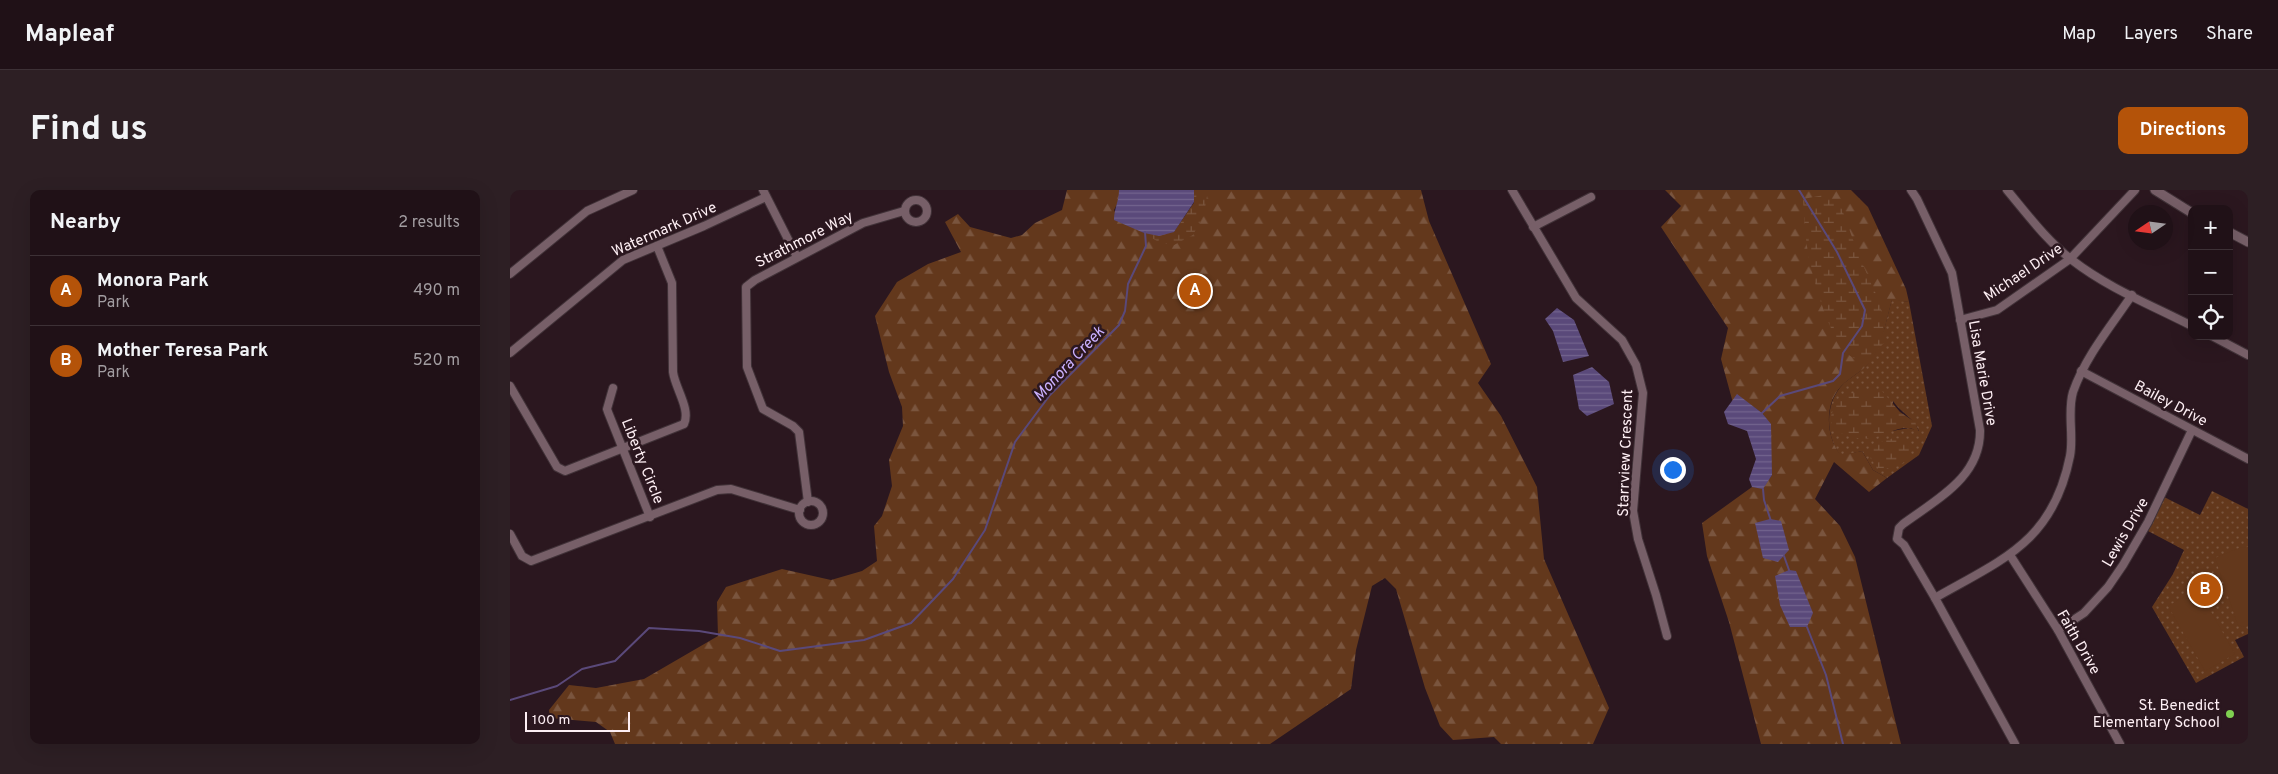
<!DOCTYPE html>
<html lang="en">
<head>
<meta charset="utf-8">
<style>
	body { margin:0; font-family:Overpass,sans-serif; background:#2d1f24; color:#f1f3f6 }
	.controls { position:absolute; right:15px; top:15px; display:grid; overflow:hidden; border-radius:10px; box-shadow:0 5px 20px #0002 }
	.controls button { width:45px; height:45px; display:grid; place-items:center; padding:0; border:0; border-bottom:1px solid #3d3136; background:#201117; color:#f1f3f6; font:25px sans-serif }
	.compass { position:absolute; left:1618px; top:15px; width:45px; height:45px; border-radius:50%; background:#201117; box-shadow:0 5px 20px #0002; rotate:257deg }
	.scale { position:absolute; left:15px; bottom:12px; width:105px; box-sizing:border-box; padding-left:5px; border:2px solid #feeff4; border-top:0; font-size:14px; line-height:18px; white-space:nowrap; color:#feeff4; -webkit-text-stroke:4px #2b171f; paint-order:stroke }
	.you { position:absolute; left:1162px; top:279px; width:18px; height:18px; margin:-12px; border:4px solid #fff; border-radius:50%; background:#1a73e8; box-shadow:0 0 0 8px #1a73e833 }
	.badge { display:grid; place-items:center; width:32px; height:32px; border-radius:50%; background:#b45309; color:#fff; font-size:16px; font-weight:700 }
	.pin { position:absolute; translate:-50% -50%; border:2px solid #fff; box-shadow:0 1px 5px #0006 }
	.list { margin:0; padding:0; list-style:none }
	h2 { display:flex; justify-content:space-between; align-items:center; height:65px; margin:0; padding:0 20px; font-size:21px }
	h2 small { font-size:16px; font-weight:400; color:#a29da1 }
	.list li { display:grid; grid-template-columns:32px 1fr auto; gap:15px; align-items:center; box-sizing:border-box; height:70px; padding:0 20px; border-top:1px solid #3d3136 }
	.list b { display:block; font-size:19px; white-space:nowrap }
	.list p { margin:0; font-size:16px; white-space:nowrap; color:#a29da1 }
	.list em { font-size:16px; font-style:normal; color:#a29da1 }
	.icon { flex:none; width:28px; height:28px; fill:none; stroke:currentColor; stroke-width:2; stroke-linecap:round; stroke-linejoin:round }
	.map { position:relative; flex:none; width:1738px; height:554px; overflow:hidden; border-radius:10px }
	header { display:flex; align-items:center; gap:30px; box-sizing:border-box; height:70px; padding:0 25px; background:#201117; border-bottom:1px solid #3d3136 }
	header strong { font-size:24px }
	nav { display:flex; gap:28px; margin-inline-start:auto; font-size:18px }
	.intro { display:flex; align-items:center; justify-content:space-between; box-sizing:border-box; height:120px; padding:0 30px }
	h1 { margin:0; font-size:35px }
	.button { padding:12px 22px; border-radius:10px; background:#b45309; color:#fff; font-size:18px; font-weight:700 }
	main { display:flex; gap:30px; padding:0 30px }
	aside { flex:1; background:#201117; border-radius:10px; box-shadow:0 5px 20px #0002 }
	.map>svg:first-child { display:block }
	.green { fill:url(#green-dots); fill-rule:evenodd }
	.forest { fill:url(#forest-firs) }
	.wetland { fill:url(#wetland-marsh) }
	.pitch { fill:#63381c }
	.water { fill:url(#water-rules) }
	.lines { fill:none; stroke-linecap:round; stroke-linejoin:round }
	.stream { stroke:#5a497a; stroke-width:2 }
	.minor-casing { stroke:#413238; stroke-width:10 }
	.tertiary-casing { stroke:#413238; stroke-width:11 }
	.minor { stroke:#775f68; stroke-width:8 }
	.tertiary { stroke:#775f68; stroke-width:9 }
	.poi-dot { fill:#80d051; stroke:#2b171f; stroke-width:2 }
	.labels { text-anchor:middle; stroke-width:5; stroke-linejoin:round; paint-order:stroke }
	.street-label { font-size:15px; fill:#feeff4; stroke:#2b171f }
	.poi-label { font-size:15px; fill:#feeff4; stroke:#2b171f; text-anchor:end }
	.water-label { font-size:16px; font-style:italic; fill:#cab0fe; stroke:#2b171f }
</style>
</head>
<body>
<header>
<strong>Mapleaf</strong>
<nav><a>Map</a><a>Layers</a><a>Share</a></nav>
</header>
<div class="intro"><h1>Find us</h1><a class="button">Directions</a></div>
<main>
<aside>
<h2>Nearby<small>2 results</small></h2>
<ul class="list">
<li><span class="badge">A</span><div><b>Monora Park</b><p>Park</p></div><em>490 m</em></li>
<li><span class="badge">B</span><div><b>Mother Teresa Park</b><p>Park</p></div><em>520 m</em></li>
</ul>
</aside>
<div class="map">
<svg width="1738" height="554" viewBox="0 0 1738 554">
	<defs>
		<pattern id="green-dots" width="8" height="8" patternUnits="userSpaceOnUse" patternTransform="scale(1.25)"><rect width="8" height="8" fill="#63381c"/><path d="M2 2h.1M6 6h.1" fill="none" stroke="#7a553e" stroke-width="1.8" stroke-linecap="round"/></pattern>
		<pattern id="forest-firs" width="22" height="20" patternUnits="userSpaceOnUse" patternTransform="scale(1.25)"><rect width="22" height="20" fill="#63381c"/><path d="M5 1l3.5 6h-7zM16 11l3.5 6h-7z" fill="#7a553e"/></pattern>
		<pattern id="wetland-marsh" width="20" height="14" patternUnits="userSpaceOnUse" patternTransform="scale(1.25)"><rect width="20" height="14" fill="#63381c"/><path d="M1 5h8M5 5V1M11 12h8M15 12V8" fill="none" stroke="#7a553e"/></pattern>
		<pattern id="water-rules" width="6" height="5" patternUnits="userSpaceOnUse" patternTransform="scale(1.25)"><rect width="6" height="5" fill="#5a497a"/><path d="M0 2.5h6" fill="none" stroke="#73648e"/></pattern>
	</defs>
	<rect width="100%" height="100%" fill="#2b171f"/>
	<g class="green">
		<path d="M1382,109L1399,112L1422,236L1409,265L1377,288L1363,280L1352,261L1331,266C1317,249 1315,220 1327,202C1334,189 1352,183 1360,171C1373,153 1376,130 1382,109ZM1383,211C1391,223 1404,228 1409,241L1399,238L1382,241Z"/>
		<polygon points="1702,301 1738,319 1738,444 1725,450 1734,467 1686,493 1642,417 1663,384 1674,360 1638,341 1654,307 1690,325"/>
	</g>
	<g class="forest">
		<polygon points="557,0 609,0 609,10 604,20 611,33 624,37 634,43 664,42 684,13 684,0 911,0 919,31 981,174 968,193 991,226 1027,297 1034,369 1099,518 1083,554 991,554 984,547 943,550 930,536 915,498 886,399 875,388 862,396 846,460 841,499 760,554 105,554 100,542 86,532 40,528 39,520 59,495 86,498 134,489 208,446 207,412 216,397 272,379 321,390 352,381 367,371 364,336 372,326 382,296 379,270 393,236 392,217 379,182 365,126 387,92 418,74 451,62 435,32 448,24 460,37 501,48 512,45 525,33 552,20"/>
		<path d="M1155,0H1341L1358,17L1396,99L1399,112L1382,110C1376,130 1373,155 1360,172C1351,183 1336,189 1328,200C1314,218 1317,250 1331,265L1352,261L1363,280L1377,288L1359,302L1324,272L1305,309L1330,336L1345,367L1391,554H1251L1219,432L1197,366L1192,333L1242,297L1253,298L1262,285L1258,231L1252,223L1227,205L1223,213L1211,169L1218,138L1151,37L1171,16Z"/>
	</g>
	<g class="wetland">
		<polygon points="684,0 698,0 694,24 683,45 664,55 650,53 634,43 649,46 664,42 684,13"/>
		<path d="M1314,5L1330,14L1349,66L1370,113L1375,152C1368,159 1358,172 1347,169C1322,164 1302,85 1298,63C1295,46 1294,27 1293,9Z"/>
		<path d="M1351,200L1372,201L1390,222L1405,232L1409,242C1406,241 1402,238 1399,238C1386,237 1373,246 1361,248C1343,251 1309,241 1325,217C1331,207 1341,204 1351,200Z"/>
		<polygon points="1384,248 1397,250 1401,265 1399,271 1380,278 1368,279 1359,266 1359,258 1363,254"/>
	</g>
	<g class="pitch">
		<polygon points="1738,357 1738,434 1734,437 1728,435 1705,368 1729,358"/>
		<polygon points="1688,399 1725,464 1695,481 1658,416"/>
	</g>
	<g class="water">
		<path d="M609,0H684V12L664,42L649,46L634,43L604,30C604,19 609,11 609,0Z"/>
		<polygon points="1047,118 1064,130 1079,166 1053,172 1043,141 1035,129"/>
		<polygon points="1082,177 1099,192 1104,214 1077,226 1069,219 1063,185"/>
		<polygon points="1227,204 1252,223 1261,234 1262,285 1253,299 1242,297 1239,289 1246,269 1237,241 1218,234 1214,222"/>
		<polygon points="1260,329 1271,331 1279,360 1268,372 1253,368 1245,333"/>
		<polygon points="1279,380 1286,381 1303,423 1297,437 1280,437 1270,415 1265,386"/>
	</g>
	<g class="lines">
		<g class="stream">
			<polyline points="1252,223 1270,206 1323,191 1330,184 1333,163 1352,136 1355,120 1327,62 1289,0"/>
			<polyline points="1253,299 1254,310 1261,331"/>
			<polyline points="1274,366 1279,380"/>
			<polyline points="1297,437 1316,485 1333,554"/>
			<polyline points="0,510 47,496 72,479 105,471 139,438 189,441 230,448 270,461 354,450 401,433 443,389 475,340 505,252 540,205 609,135 615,121 618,94 636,56 635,42"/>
		</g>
		<defs>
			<g id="minor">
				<polyline points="253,0 287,67"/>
				<polyline points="1002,0 1066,108 1112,150 1126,175 1133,203 1123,321 1128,349 1146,405 1157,446"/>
				<path d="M1401,0L1407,9L1442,83L1470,240C1471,287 1427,309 1393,334L1389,338L1387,349L1394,355L1425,408L1505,554"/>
				<path d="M1497,0C1517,24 1537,51 1562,70C1598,98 1641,115 1682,136"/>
				<circle cx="406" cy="21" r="11"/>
				<polyline points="1023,37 1081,7"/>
				<polyline points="0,84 77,21 123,0"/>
				<polyline points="1450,130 1487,120 1560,69 1625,0"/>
				<polyline points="1702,146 1738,165"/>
				<polyline points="0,163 113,70 194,36 256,7"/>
				<polyline points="1571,181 1738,269"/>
				<path d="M0,196L47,277L55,281L174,234C181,219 165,198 163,182L162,93L147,56"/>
				<polyline points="103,198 97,219 98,222 140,327"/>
				<circle cx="301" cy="323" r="12"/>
				<polyline points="298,312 289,242 283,236 253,219 237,177 236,97 245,90 353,33 394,21"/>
				<polyline points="0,344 12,366 21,371 207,300 221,299 290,320"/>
				<polyline points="1500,365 1548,440 1610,554"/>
				<path d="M1425,408C1493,369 1543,352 1560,266C1564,246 1557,222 1563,202C1575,167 1601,136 1622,105"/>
				<polyline points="1548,440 1574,423 1598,397 1613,375 1638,332 1682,240"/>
			</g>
			<g id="tertiary">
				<polyline points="1645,0 1682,23"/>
				<polyline points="1719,42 1738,52"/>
			</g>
		</defs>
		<use href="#minor" class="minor-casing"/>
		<use href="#tertiary" class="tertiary-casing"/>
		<use href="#minor" class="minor"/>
		<use href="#tertiary" class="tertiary"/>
	</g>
	<circle class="poi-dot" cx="1720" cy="524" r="5"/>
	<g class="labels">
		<g class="street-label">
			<text transform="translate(154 39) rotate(-24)" y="5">Watermark Drive</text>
			<text transform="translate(294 49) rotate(-27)" y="5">Strathmore Way</text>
			<text transform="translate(1513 82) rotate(-34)" y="5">Michael Drive</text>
			<text transform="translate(1473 183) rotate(80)" y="5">Lisa Marie Drive</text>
			<text transform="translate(1661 213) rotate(28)" y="5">Bailey Drive</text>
			<text transform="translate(1115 263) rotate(-88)" y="5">Starrview Crescent</text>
			<text transform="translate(133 271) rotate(68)" y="5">Liberty Circle</text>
			<text transform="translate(1615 342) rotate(-60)" y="5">Lewis Drive</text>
			<text transform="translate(1569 452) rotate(60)" y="5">Faith Drive</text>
		</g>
		<g class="poi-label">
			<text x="1710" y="520">St. Benedict<tspan x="1710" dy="17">Elementary School</tspan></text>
		</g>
		<g class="water-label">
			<text transform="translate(558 173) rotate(-47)" y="6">Monora Creek</text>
		</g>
	</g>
</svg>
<div class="controls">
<button>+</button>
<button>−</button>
<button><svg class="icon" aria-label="locate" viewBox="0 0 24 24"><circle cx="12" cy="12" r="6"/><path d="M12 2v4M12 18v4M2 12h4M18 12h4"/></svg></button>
</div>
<svg class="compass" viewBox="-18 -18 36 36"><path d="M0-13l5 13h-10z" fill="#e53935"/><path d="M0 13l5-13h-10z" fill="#a29da1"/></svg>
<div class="scale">100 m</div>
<div class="you"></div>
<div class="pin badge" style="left:685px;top:101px">A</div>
<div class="pin badge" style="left:1695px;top:400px">B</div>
</div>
</main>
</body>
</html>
